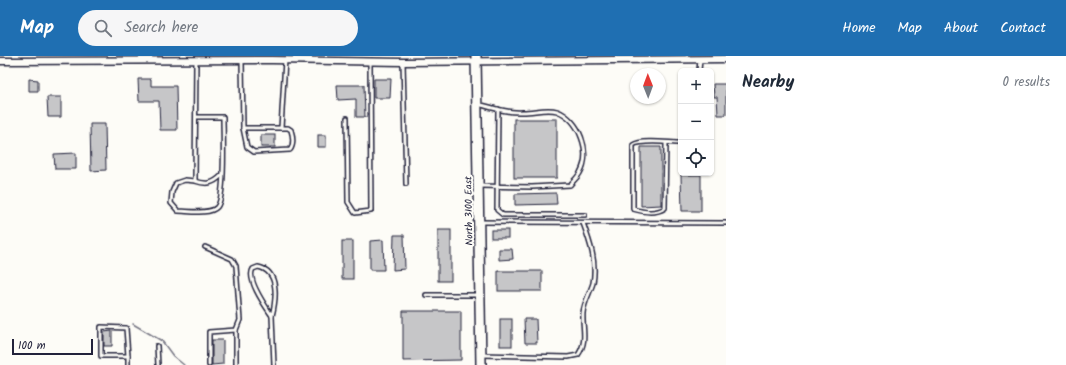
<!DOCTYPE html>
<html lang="en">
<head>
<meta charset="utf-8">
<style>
	body { margin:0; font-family:Kalam,sans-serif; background:#f6f6f7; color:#1f2937 }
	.controls { position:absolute; right:12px; top:12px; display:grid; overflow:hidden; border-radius:6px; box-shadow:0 1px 3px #0004 }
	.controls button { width:36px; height:36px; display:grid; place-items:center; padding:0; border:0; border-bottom:1px solid #e0e1e3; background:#fff; color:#1f2937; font:20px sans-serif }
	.compass { position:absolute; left:630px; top:12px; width:36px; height:36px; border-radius:50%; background:#fff; box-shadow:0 1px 3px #0004; rotate:359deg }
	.scale { position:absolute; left:12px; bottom:10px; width:81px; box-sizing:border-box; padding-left:4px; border:2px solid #22223b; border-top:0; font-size:11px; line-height:14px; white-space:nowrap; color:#22223b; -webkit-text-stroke:3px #fdfcf7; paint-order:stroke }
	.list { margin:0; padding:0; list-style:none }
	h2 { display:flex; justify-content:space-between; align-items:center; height:52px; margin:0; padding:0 16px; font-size:17px }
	h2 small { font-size:13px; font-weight:400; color:#747a83 }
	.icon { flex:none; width:22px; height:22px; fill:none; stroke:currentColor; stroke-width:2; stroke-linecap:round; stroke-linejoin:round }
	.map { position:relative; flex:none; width:726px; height:309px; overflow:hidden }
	header { display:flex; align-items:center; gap:24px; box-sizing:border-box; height:56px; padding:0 20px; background:#1f6fb2; color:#fff }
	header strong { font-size:19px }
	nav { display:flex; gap:22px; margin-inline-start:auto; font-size:14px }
	.search { width:280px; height:36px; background:#f6f6f7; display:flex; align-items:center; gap:10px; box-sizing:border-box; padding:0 14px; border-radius:22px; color:#747a83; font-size:15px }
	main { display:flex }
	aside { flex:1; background:#fff }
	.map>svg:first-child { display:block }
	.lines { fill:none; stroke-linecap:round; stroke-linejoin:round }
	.stream { stroke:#787885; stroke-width:1.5 }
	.building { fill:#c6c6c8; stroke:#22223b }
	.service-casing { stroke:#22223b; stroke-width:6 }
	.minor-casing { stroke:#22223b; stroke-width:9 }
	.secondary-casing { stroke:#22223b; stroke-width:12 }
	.service { stroke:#fdfcf7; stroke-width:3 }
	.minor { stroke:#fdfcf7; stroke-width:6 }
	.secondary { stroke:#fdfcf7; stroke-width:9 }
	.labels { text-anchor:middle; stroke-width:4; stroke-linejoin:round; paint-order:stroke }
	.street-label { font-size:10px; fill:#22223b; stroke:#fdfcf7 }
</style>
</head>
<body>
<header>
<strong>Map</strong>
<div class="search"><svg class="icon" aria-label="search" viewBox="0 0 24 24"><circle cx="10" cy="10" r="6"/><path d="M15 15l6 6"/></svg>Search here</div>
<nav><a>Home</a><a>Map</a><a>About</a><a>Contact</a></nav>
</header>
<main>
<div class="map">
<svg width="726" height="309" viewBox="0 0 726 309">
	<rect width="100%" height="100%" fill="#fdfcf7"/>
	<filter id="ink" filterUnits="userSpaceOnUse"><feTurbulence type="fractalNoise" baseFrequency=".025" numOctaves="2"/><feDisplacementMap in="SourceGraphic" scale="8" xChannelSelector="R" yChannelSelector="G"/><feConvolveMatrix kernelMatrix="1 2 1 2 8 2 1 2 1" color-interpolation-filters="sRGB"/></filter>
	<g filter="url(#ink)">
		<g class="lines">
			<polyline class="stream" points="133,268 162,285 173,300 184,309"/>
		</g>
		<g class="building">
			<polygon points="29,23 38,24 38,35 29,35"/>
			<polygon points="138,23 151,23 151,30 176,30 177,74 160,74 159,45 139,45"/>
			<polygon points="374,23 391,23 390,42 374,42"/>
			<polygon points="713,28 726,28 726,59 718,59 717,41 714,41"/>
			<polygon points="337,29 364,29 365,61 356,61 356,43 338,44"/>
			<polygon points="47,41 61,41 61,61 48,61"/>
			<rect x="514" y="63" width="43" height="59"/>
			<polygon points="90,68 105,68 106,114 91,115"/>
			<rect x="261" y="79" width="14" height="12"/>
			<rect x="318" y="79" width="8" height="12"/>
			<polygon points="641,91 661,91 661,149 641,150"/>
			<polygon points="76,97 76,113 55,113 54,98"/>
			<polygon points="681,119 701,119 701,155 682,155"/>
			<polygon points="556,137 557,148 515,149 515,138"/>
			<rect x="438" y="174" width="13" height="51"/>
			<rect x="491" y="174" width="17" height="8"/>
			<polygon points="394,179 404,179 405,213 393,214"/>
			<polygon points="383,184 384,214 370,214 370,185"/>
			<rect x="342" y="185" width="11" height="38"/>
			<polygon points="499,193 512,193 513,203 499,204"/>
			<rect x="498" y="215" width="44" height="20"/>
			<polygon points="403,255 461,255 461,304 403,305"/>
			<rect x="500" y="263" width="12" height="27"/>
			<polygon points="524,263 536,263 537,287 525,287"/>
			<polygon points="112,275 112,290 104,290 104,276"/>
			<polygon points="212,284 223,284 223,308 212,309"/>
		</g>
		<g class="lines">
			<defs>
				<g id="service">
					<polyline points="242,4 243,72"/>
					<path d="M196,5L195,125L185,124L176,127L172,136L171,147L178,155C188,155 210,159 217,151C226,140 223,77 223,61H196"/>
					<polyline points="403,6 406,128"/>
					<polyline points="699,15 700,3"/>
					<path d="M478,48C493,52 508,57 523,56C534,56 547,52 557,55C579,63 592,96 580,117C578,121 573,125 570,129L532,131L479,130"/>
					<polyline points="498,53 497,154 503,159 585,159"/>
					<polyline points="347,62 348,146 355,157 371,155 370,6"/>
					<path d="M243,72H288L291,74C293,80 294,89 290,94L254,96L247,91Z"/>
					<polyline points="281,72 285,4"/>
					<path d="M666,87L665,152C656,158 643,156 633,153V89C642,83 669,87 681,87"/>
					<path d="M195,125C207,129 213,128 222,119"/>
					<polyline points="480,166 726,167"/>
					<polyline points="205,191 232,203 236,210 240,264 236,274 209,276 209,309"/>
					<path d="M258,211C280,215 276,244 272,260C266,251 246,223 253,213Z"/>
					<polyline points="426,239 478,239"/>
					<polyline points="272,260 274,309"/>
					<polygon points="101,271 126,272 128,300 101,300"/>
					<polyline points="236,274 236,309"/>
					<polyline points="157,290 158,309"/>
					<path d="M481,299L568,301L578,299C588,285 582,272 583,257C584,246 590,237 593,227C597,206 590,186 583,167"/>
					<polyline points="128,300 128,309"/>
				</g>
				<polyline id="minor" points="0,5 272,4 403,6 726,3"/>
				<polyline id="secondary" points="476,0 481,309"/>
			</defs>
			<use href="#service" class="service-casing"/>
			<use href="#minor" class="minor-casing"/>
			<use href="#secondary" class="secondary-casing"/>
			<use href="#service" class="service"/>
			<use href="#minor" class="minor"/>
			<use href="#secondary" class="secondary"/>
		</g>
	</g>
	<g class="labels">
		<g class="street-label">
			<text transform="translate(468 155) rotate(-91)" y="4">North 3100 East</text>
		</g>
	</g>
</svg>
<div class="controls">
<button>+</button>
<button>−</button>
<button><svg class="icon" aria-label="locate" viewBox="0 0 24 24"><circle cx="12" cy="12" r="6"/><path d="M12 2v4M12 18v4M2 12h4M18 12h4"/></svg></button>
</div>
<svg class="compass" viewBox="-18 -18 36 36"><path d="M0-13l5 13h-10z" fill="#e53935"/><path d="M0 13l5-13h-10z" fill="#747a83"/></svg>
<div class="scale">100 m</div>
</div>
<aside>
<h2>Nearby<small>0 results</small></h2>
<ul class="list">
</ul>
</aside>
</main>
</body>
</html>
